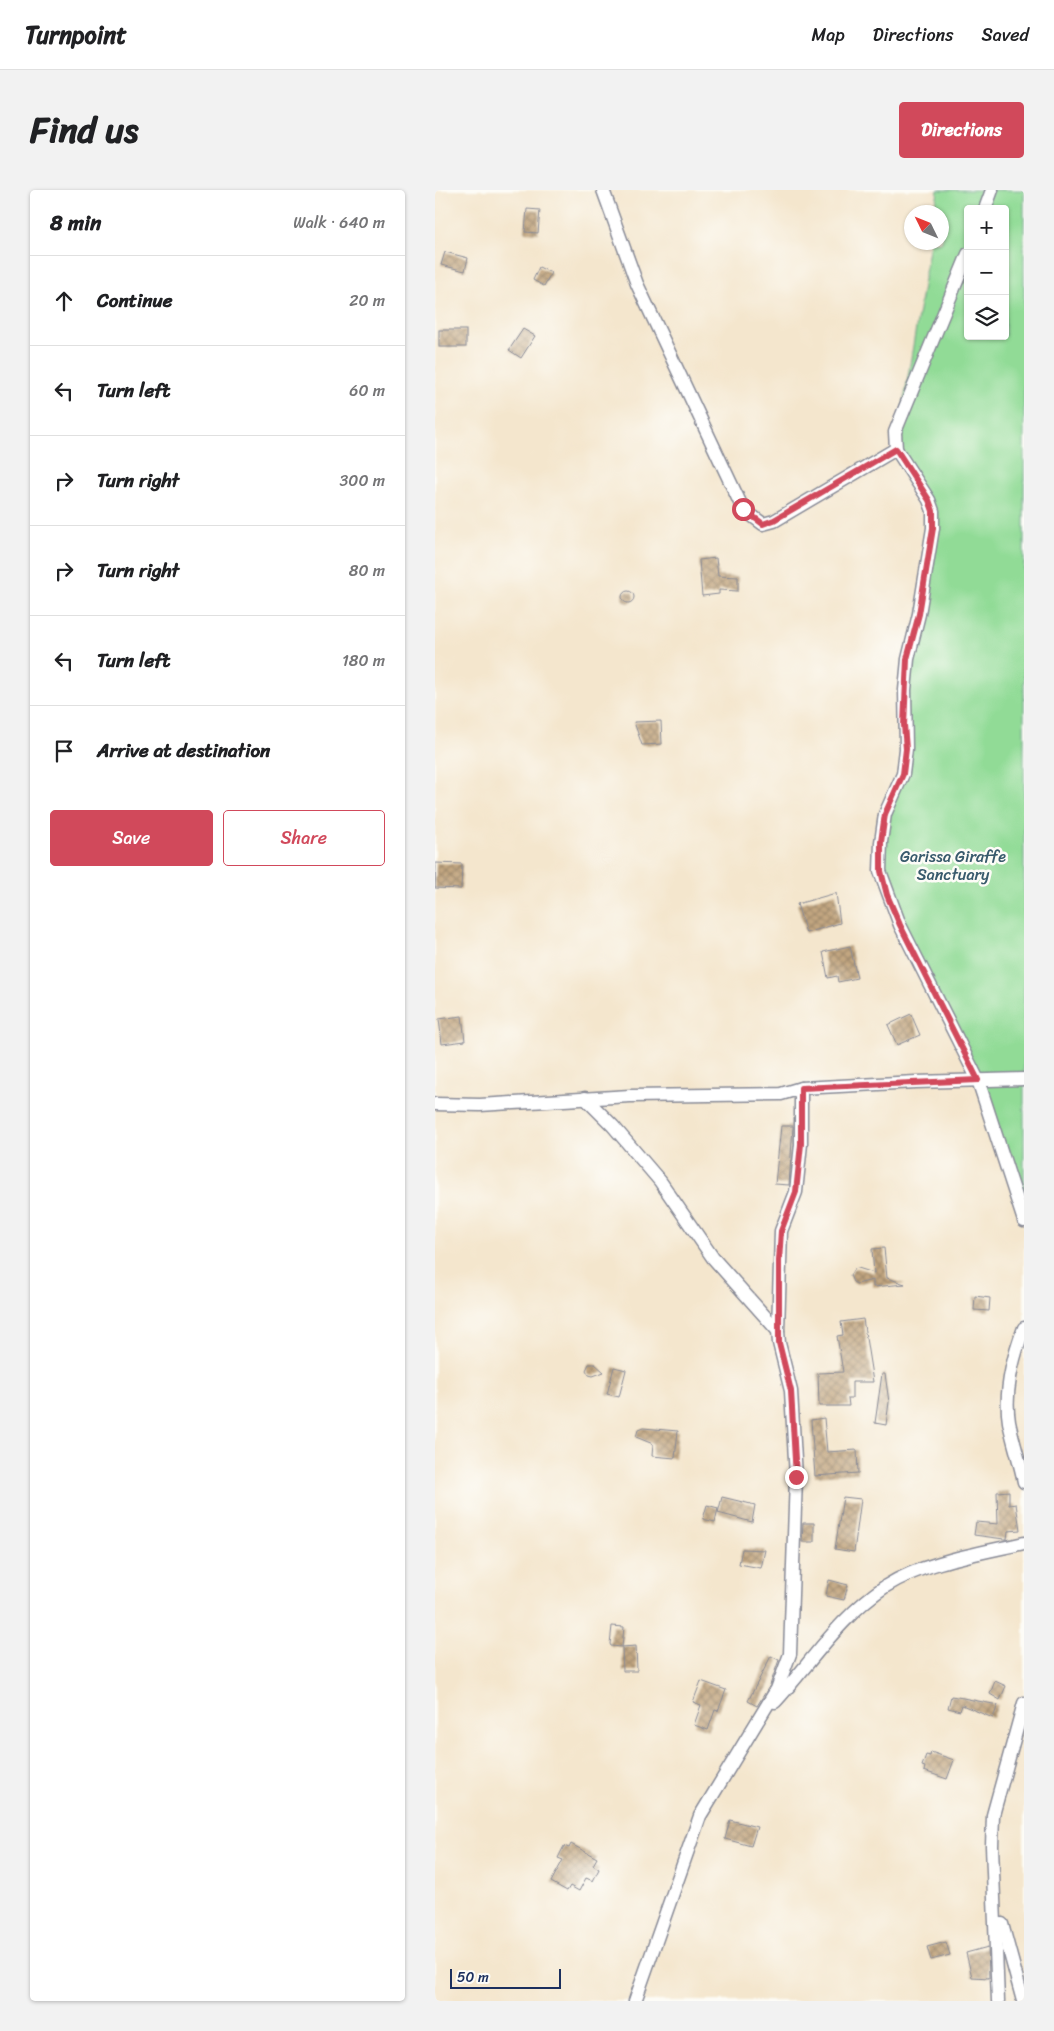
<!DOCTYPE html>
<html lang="en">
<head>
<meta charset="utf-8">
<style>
	body { margin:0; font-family:Sriracha,sans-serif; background:#f2f2f2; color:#202124 }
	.controls { position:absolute; right:15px; top:15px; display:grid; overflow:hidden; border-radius:5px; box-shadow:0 1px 4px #0004 }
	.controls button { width:45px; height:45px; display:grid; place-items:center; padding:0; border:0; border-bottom:1px solid #e0e0e0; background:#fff; color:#202124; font:25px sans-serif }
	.compass { position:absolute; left:469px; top:15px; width:45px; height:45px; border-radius:50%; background:#fff; box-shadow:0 1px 4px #0004; rotate:313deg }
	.scale { position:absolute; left:15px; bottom:12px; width:111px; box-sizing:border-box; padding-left:5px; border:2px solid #1b2f5e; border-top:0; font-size:14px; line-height:18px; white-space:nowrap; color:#1b2f5e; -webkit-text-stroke:4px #fdfcf7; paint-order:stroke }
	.stop { position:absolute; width:15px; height:15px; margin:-11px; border:4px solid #d1495b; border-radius:50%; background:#fff }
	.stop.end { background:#d1495b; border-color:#fff; box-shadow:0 1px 5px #0008 }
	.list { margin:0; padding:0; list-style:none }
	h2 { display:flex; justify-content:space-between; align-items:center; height:65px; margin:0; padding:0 20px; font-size:21px }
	h2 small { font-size:16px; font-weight:400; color:#757577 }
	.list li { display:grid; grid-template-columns:32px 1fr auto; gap:15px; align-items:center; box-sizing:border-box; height:90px; padding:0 20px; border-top:1px solid #e0e0e0 }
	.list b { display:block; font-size:19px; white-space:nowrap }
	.list em { font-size:16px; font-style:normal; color:#757577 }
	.actions { display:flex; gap:10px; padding:15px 20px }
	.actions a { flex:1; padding:11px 0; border:1px solid #d1495b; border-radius:5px; text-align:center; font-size:18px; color:#d1495b }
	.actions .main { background:#d1495b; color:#fff }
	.icon { flex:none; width:28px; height:28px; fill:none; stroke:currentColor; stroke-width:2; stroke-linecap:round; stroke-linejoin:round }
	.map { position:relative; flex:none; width:589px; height:1811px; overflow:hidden; border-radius:5px }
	header { display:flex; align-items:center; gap:30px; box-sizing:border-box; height:70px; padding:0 25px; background:#fff; border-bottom:1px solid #e0e0e0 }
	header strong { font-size:24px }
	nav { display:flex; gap:28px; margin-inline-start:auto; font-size:18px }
	.intro { display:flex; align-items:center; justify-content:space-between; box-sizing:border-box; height:120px; padding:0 30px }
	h1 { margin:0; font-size:35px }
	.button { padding:12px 22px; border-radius:5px; background:#d1495b; color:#fff; font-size:18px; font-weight:700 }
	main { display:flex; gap:30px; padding:0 30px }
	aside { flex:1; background:#fff; border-radius:5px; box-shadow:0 1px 4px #0004 }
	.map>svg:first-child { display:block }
	.park { fill:#91db96; stroke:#56857a; fill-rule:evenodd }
	.building { fill:url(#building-cross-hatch) }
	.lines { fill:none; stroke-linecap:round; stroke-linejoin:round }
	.minor-casing { stroke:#888a96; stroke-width:15 }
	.minor { stroke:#fff; stroke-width:12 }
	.route { stroke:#d1495b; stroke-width:6 }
	.labels { text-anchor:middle; stroke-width:5; stroke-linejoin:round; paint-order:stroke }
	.park-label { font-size:16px; fill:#385a6c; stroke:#fdfcf7 }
</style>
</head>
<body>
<header>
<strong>Turnpoint</strong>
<nav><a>Map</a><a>Directions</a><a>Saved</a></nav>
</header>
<div class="intro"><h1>Find us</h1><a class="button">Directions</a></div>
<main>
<aside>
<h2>8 min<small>Walk · 640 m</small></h2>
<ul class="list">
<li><svg class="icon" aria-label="ahead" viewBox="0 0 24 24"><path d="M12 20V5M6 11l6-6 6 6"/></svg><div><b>Continue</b></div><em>20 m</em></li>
<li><svg class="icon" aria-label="left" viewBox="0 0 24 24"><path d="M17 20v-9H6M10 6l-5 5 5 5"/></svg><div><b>Turn left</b></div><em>60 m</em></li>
<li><svg class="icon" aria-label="right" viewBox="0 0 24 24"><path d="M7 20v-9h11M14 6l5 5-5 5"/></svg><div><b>Turn right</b></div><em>300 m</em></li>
<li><svg class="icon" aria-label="right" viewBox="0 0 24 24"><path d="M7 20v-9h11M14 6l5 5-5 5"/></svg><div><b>Turn right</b></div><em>80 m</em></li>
<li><svg class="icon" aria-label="left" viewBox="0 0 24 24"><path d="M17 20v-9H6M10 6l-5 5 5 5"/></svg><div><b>Turn left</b></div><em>180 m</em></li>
<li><svg class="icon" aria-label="arrive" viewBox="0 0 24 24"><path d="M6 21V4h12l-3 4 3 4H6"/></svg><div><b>Arrive at destination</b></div></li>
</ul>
<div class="actions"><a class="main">Save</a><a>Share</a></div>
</aside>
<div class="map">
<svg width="589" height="1811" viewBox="0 0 589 1811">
	<defs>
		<pattern id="building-cross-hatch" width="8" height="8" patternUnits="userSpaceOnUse" patternTransform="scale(1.25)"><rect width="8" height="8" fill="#c2a680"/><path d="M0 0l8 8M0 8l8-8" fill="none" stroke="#9d886c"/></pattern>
	</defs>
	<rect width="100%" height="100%" fill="#fdfcf7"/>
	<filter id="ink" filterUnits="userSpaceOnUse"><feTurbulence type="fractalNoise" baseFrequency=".02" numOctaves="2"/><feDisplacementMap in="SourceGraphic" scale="10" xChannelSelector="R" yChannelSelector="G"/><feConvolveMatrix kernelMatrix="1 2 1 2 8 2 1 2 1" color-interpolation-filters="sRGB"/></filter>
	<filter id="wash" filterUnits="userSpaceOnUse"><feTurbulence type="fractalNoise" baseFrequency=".0096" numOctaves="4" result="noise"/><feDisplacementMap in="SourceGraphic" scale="20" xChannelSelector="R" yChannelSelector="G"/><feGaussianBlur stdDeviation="1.12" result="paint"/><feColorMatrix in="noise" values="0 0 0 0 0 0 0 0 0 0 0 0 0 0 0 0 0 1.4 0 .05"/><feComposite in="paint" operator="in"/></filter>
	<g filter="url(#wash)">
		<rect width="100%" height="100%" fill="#f4e6cd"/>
		<path class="park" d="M503,0H589V1032L543,890L452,705L446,652L468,584L469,535L498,321L461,259L495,53L507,52V22H500ZM533,19H570V146H533Z"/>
		<g id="blocks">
			<g class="building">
				<polygon points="92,19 105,20 103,43 90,42"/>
				<polygon points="10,62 33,68 30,81 6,75"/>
				<polygon points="104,77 116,83 109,96 98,90"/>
				<polygon points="88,139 100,146 86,168 74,160"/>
				<rect x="4" y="140" width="27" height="17"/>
				<polygon points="281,368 283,386 303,387 303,401 284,400 284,404 267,406 264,370"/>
				<circle cx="193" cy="407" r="6"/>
				<polygon points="226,531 227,554 207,555 199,532"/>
				<polygon points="1,673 27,674 26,699 0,698"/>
				<polygon points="401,703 405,733 371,743 362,714"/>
				<polygon points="415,756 422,788 403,792 402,786 393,788 388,762"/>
				<polygon points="476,824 485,845 462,855 453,835"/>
				<polygon points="27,826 30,851 7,854 4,829"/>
				<polygon points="346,936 358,936 354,995 340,994"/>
				<polygon points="449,1058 452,1088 470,1094 438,1097 438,1090 422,1094 418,1092 415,1085 419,1079 423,1078 439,1083 437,1059"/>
				<polygon points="540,1106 555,1108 554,1121 539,1120"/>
				<polygon points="428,1129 438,1192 417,1192 417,1208 413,1208 414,1216 384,1216 383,1183 408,1182 402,1146 408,1145 406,1132"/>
				<polygon points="154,1174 160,1174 169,1182 158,1186 154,1185 151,1180"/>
				<polygon points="179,1177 191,1180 184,1207 172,1204"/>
				<polygon points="447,1184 450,1184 454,1212 451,1235 440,1233"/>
				<polygon points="389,1228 392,1262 422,1260 423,1283 380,1286 376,1230"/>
				<polygon points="208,1238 243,1241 240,1268 217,1266 218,1254 201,1247 203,1240"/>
				<polygon points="574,1301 574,1315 581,1314 585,1340 573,1341 572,1349 569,1349 539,1345 541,1332 563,1334 562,1302"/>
				<polygon points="287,1307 320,1315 317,1332 283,1323"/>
				<polygon points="408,1307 426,1309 419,1362 400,1359"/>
				<polygon points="272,1315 283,1318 280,1332 268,1329"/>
				<polygon points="368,1333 379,1333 379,1352 367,1352"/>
				<polygon points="307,1359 330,1360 326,1378 304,1374"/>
				<polygon points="394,1390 413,1395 409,1410 391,1406"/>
				<polygon points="177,1436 189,1437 187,1457 201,1456 202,1481 188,1481 187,1457 176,1456 175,1454"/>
				<polygon points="336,1466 344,1470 335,1495 322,1516 313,1511"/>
				<polygon points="266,1491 291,1500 283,1521 280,1520 273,1540 259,1535 266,1515 258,1512"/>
				<polygon points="560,1491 571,1496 565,1510 555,1504"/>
				<polygon points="516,1506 528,1508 563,1515 558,1528 527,1515 525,1521 513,1518"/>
				<polygon points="496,1562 519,1570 512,1589 489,1581 490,1577 487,1576 491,1565 495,1566"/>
				<polygon points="295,1630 322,1637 316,1656 290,1649"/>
				<polygon points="136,1654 162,1668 158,1675 164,1679 158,1691 151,1688 144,1701 135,1696 132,1701 116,1692 128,1670 123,1668 129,1656 134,1658"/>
				<polygon points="511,1752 515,1765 496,1770 492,1757"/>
				<polygon points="553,1757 554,1788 537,1787 531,1763"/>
			</g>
		</g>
	</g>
	<g filter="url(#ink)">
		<use href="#blocks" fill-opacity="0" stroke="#888a96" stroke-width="1"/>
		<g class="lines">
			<defs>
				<g id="minor">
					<polyline points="168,0 202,94 308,319 328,334 339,331 461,259"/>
					<polyline points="550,19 557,0"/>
					<polyline points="533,64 460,242 461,259 494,310 498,321 498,338 484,424 473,469 470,500 471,559 468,584 450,624 446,652 445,681 465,735 543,890 589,1031"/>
					<polyline points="150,908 178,936 225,991 278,1068 343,1141 344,1153 356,1201 361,1287 355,1464 342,1499 265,1626 200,1811"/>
					<polyline points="0,914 45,915 195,906 346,904 366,898 481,892 589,889"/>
					<path d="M589,1138C578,1167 569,1201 574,1232C578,1252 585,1272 589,1292"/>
					<polyline points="343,1141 346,1041 361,1002 366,954 366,898"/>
					<path d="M340,1512C375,1474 406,1425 451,1396C488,1372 546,1363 589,1353"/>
					<polyline points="567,1734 588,1811"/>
					<polyline points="563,1811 557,1656 558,1625 589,1513"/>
				</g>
			</defs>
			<use href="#minor" class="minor-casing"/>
			<use href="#minor" class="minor"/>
		</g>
	</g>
	<g class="lines" filter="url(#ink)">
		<polyline class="route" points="308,319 328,334 339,330 461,259 494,310 498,321 498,338 484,424 472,469 469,535 471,559 468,584 450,624 446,652 446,681 452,705 465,735 543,890 366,898 366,954 361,1002 346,1041 344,1071 344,1153 356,1201 361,1287"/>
	</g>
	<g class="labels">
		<g class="park-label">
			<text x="518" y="672">Garissa Giraffe<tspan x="518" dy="18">Sanctuary</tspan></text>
		</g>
	</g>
</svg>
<div class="controls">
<button>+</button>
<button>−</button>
<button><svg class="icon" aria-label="layers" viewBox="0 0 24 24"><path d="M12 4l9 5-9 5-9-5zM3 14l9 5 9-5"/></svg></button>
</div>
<svg class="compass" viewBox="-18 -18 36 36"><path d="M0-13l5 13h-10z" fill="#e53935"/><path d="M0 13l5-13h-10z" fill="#757577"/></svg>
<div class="scale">50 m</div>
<div class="stop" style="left:308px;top:319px"></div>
<div class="stop end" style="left:361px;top:1287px"></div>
</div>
</main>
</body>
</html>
